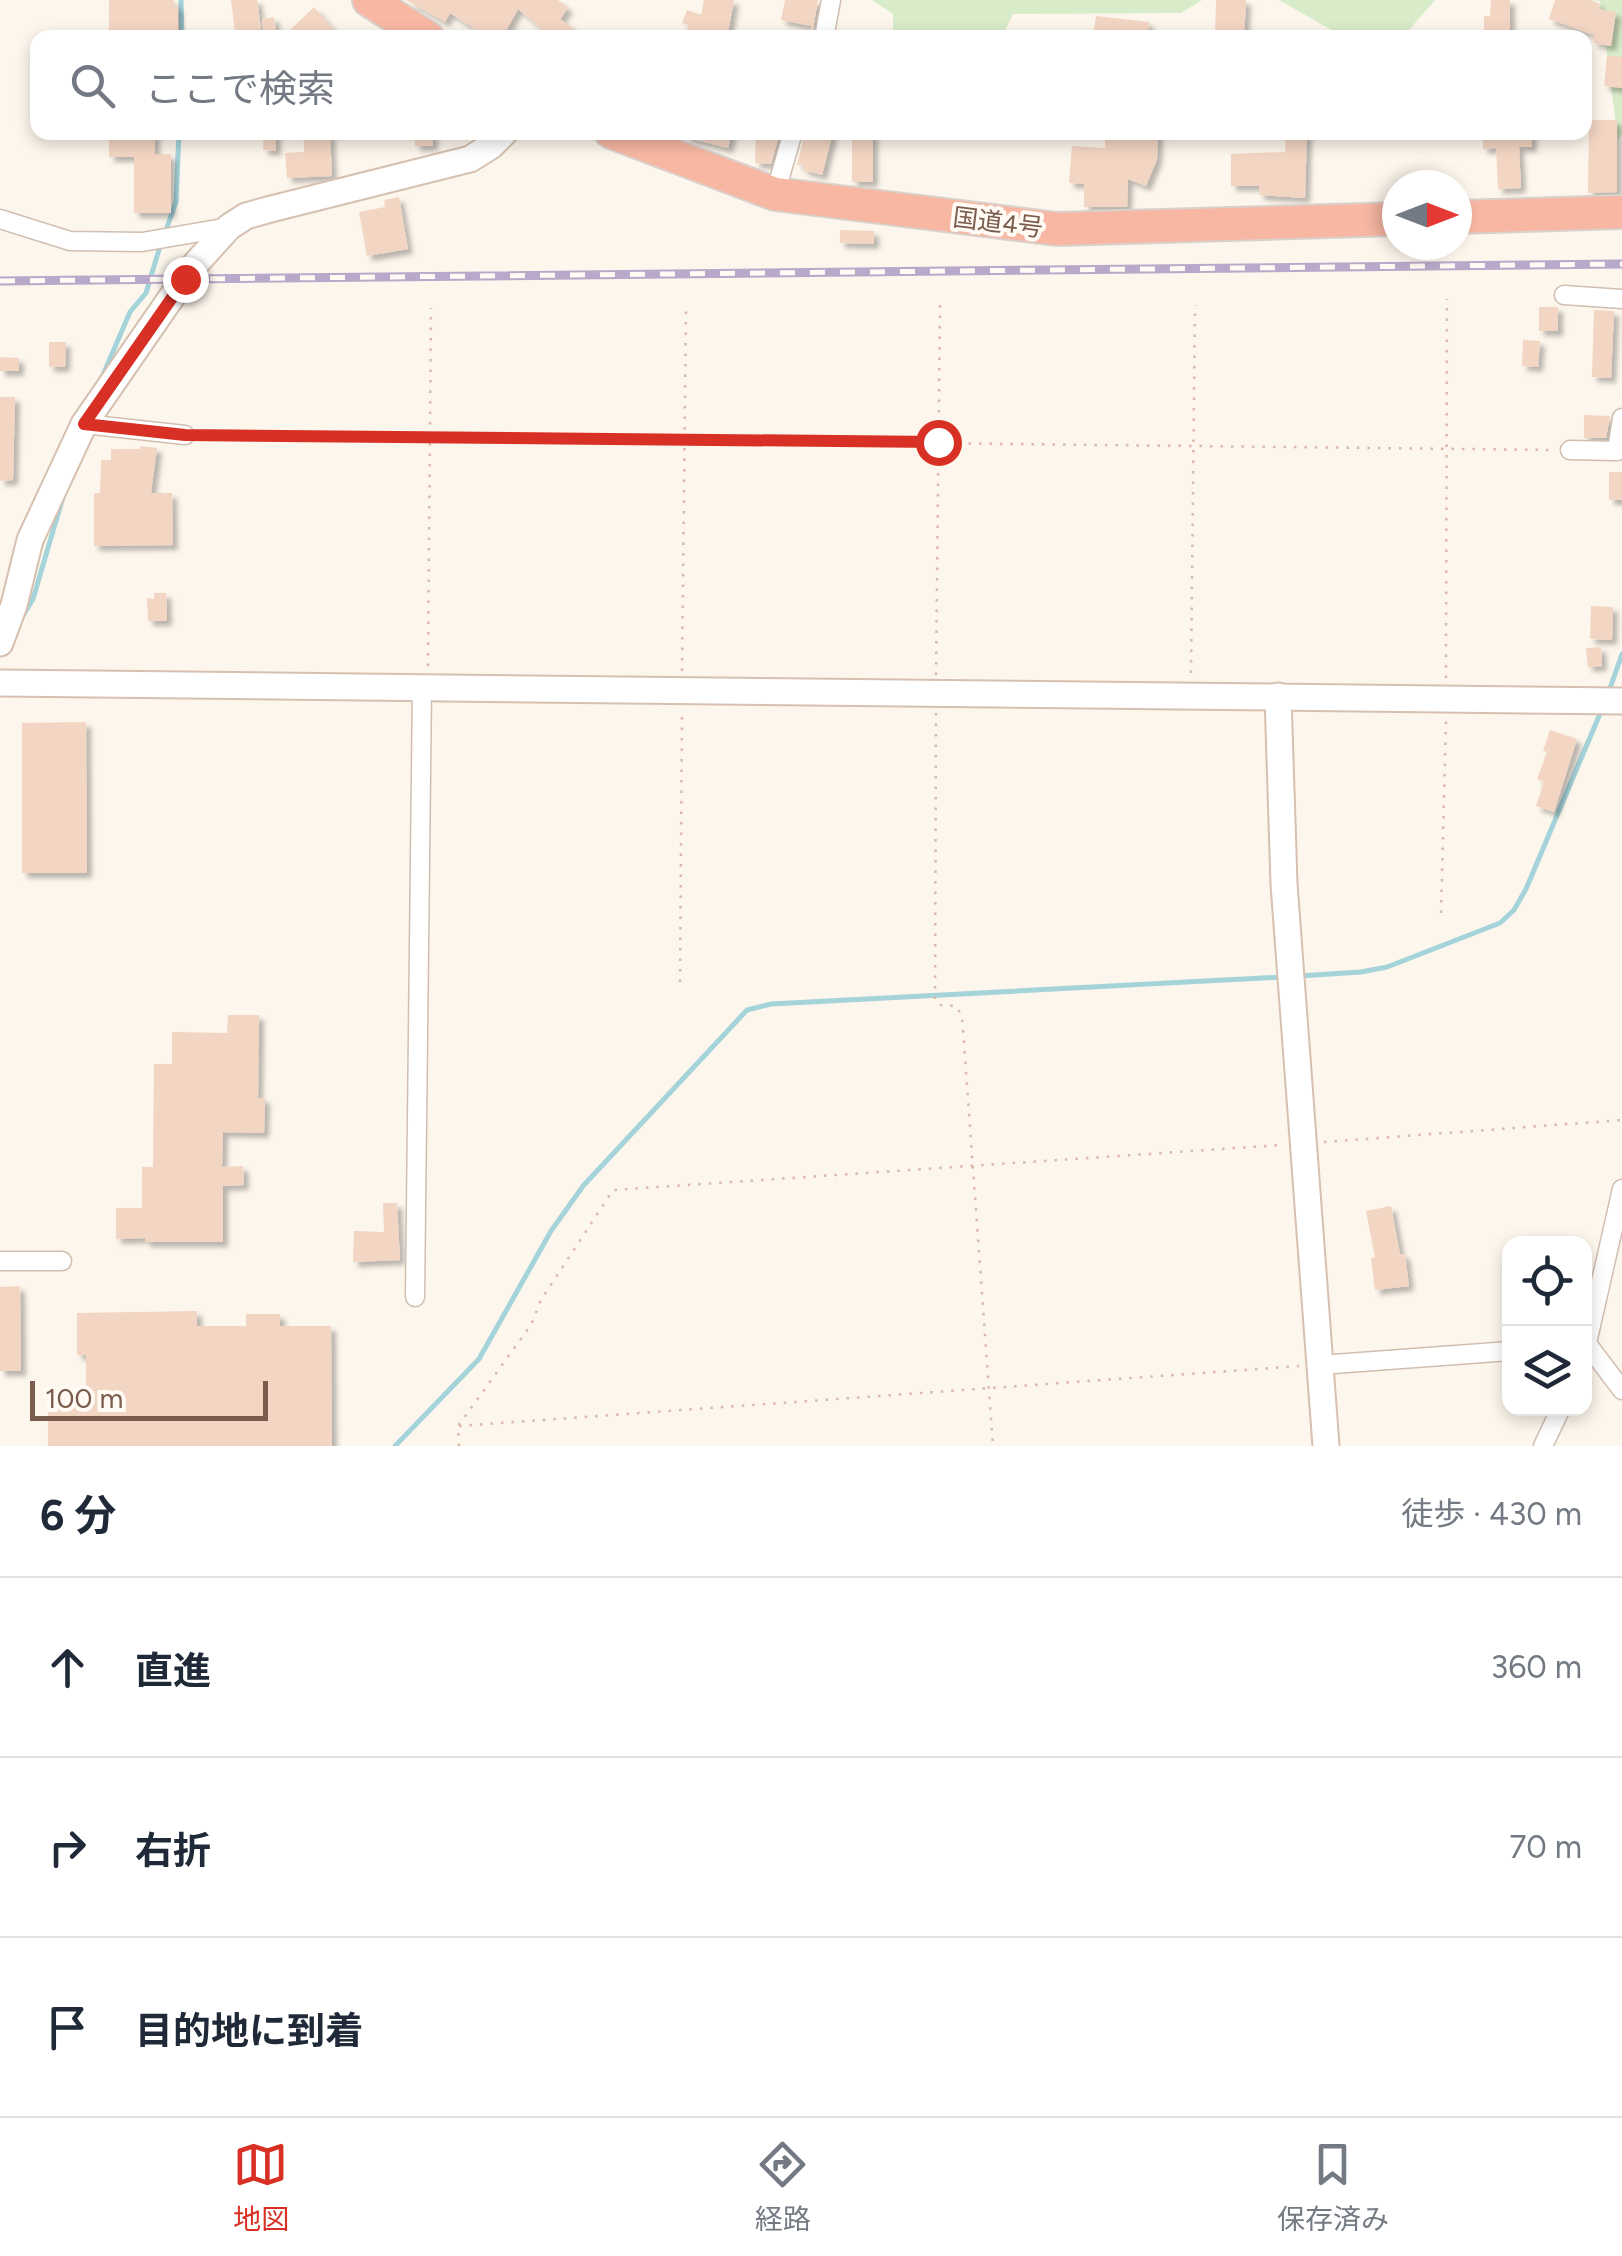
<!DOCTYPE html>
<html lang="ja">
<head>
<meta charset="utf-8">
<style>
	body { margin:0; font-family:Figtree,"Noto Sans JP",sans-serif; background:#f6f6f7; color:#1f2937 }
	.controls { position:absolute; right:30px; bottom:30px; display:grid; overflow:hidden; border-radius:20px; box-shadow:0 5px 15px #0003 }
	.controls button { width:90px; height:90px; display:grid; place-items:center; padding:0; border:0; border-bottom:2px solid #e0e1e3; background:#fff; color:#1f2937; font:50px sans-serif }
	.compass { position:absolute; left:1382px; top:170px; width:90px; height:90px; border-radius:50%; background:#fff; box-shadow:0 5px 15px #0003; rotate:90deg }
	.scale { position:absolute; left:30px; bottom:25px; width:238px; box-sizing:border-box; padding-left:10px; border:5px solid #7a5c4d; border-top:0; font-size:28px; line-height:35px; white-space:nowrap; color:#7a5c4d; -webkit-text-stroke:8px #fffaf3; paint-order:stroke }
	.stop { position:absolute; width:30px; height:30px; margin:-22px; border:8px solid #d93025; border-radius:50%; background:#fff }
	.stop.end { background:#d93025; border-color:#fff; box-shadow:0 2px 10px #0008 }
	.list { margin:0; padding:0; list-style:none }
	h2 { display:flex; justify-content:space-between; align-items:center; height:130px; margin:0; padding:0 40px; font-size:42px }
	h2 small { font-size:32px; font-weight:400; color:#747a83 }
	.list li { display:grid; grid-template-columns:65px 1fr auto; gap:30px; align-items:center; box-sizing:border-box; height:180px; padding:0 40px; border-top:2px solid #e0e1e3 }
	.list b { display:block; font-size:38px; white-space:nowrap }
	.list em { font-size:32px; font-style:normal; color:#747a83 }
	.icon { flex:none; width:55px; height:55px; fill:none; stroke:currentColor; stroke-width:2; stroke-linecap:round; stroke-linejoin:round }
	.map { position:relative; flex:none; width:1622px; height:1446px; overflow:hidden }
	.search { position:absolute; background:#fff; box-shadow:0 5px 15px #0003; left:30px; right:30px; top:30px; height:110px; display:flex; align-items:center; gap:25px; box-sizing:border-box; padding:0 35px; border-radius:20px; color:#747a83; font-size:38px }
	.sheet { height:670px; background:#fff }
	nav { display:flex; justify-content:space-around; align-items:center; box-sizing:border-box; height:140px; border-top:2px solid #e0e1e3; background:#fff; font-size:28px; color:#747a83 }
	nav a { display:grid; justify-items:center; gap:5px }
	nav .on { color:#d93025 }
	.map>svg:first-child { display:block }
	.green { fill:#d8ecc9 }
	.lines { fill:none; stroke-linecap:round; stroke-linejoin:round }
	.stream { stroke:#a5d3da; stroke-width:5 }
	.building { fill:#f3d5c3; filter:url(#shadow) }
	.street-casing { stroke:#d1beb0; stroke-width:21 }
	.secondary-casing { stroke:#d6c0b0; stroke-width:29 }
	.highway-casing { stroke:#dad1cd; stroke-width:36 }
	.path { stroke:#d9b8a5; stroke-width:2.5; stroke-dasharray:2.5 8; stroke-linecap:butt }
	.street { stroke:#fff; stroke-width:18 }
	.secondary { stroke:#fff; stroke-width:25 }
	.highway { stroke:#f7b7a3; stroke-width:32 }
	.rail-casing { stroke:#b9a8c9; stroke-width:9 }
	.rail { stroke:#fffaf3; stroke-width:5; stroke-dasharray:15; stroke-linecap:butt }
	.route { stroke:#d93025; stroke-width:12 }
	.labels { text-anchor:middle; stroke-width:8; stroke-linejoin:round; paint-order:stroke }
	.street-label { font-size:25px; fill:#7a5c4d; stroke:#fffaf3 }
</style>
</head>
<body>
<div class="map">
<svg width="1622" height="1446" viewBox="0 0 1622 1446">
	<defs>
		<filter id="shadow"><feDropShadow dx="5" dy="5" stdDeviation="2.5" flood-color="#0004"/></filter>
	</defs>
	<rect width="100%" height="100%" fill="#fdf6ec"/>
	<g class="green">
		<polygon points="872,0 1202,0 1181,13 1013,14 1002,37 893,38 893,14"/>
		<polygon points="1279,0 1435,0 1403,37 1344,37"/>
		<polygon points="1589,0 1622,0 1622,134 1618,140 1600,1"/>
	</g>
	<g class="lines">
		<g class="stream">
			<polyline points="181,0 182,38"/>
			<polyline points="165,233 176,202 179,132"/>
			<polyline points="100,382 130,312 146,293 161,243"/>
			<polyline points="21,619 33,599 63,497"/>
			<polyline points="1608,694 1622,654"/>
			<polyline points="1299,976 1361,972 1387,967 1500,923 1514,910 1526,889 1602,709"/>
			<polyline points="395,1446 479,1359 551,1231 583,1186 747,1010 771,1004 1283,977"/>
		</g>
	</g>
	<g class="building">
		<polygon points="109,0 174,0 174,6 178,6 178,38 109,38"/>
		<polygon points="231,0 257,0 261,29 235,32"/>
		<polygon points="406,0 558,0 568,8 560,19 572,28 564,38 553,38 518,9 502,38 489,38 450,13 445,22"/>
		<polygon points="704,0 734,0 727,38 686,38 688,25 682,23 687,10 701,15"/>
		<polygon points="785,0 818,0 812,34 811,26 781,20"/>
		<polygon points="1216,0 1246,0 1244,38 1215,38"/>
		<polygon points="1491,0 1510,0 1510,38 1484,38 1484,16 1490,16"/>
		<polygon points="1555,0 1590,0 1600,4 1598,9 1616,12 1611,46 1593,43 1594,35 1549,19"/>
		<polygon points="314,7 341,38 297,38 290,30"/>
		<polygon points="1096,16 1149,22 1147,38 1093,38"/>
		<polygon points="274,17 277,38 264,38 262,19"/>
		<polygon points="1607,55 1622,57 1622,88 1604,86"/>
		<polygon points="1589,120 1617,120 1617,192 1588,193"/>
		<polygon points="109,132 155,132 155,154 171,154 171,213 134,213 134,157 109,157"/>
		<polygon points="264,132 276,132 276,151 263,150"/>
		<polygon points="308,132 330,132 332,176 287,178 285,153 304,152 304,135"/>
		<rect x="415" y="132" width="18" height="14"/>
		<polygon points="685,132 732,132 728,148 685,137"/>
		<polygon points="756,132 780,132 771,164 755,163"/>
		<polygon points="805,132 833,132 822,175 803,170 804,165 797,165"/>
		<rect x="852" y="132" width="21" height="50"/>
		<polygon points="1114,132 1158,132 1157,159 1146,186 1128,179 1127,207 1084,207 1084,184 1069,183 1072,146 1105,148 1105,139 1114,139"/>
		<polygon points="1286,132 1307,132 1305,198 1259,195 1259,186 1231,186 1231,154 1285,152"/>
		<polygon points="1483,132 1532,132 1532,147 1519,147 1521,188 1498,189 1496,148 1483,149"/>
		<polygon points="399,197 408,249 367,256 359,212 385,207 384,200"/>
		<polygon points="840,230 874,231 874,244 840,243"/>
		<rect x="1539" y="307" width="19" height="24"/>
		<polygon points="1594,310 1614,311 1611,378 1592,377"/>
		<polygon points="1523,340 1540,341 1538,367 1522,366"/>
		<polygon points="49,342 66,342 65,367 49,367"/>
		<polygon points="0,357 19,358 19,371 0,371"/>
		<polygon points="0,397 15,397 13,480 0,481"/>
		<polygon points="1584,415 1610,416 1606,438 1584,438"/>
		<polygon points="141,446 157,448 151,493 172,493 173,545 94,546 94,493 100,493 101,460 111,460 111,449 140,449"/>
		<rect x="1609" y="472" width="13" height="28"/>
		<polygon points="154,593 166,593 167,621 148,621 147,598 154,599"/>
		<polygon points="1591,606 1613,607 1612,640 1590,639"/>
		<polygon points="1601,647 1602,666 1588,667 1586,648"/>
		<polygon points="86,722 87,873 22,873 22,723"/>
		<polygon points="1550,730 1577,739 1554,812 1536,806 1544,782 1537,779 1547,752 1543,751"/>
		<polygon points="228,1015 259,1015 258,1098 265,1098 264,1133 223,1132 222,1167 243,1166 244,1185 223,1186 223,1242 145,1242 145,1238 116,1239 116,1208 142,1208 142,1167 153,1167 154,1064 172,1064 172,1032 227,1033"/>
		<polygon points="383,1203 397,1203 400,1260 353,1262 354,1231 384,1232"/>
		<polygon points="1391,1206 1400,1254 1405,1254 1409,1286 1375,1290 1371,1258 1375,1257 1366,1211"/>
		<polygon points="20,1286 21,1371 0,1371 0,1287"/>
		<polygon points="197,1311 197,1326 246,1326 246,1314 280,1314 280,1326 331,1326 332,1446 48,1446 48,1406 86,1406 86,1355 77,1355 77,1313"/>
	</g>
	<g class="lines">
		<defs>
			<g id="street">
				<polyline points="824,38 831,0"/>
				<polyline points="775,194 793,132"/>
				<polyline points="0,219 70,241 142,242 229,227"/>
				<polyline points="1564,295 1622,299"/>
				<polyline points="84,424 185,435"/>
				<polyline points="1570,450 1617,451 1622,418"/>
				<polyline points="0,1261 62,1261"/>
				<polyline points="415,1297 422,685"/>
				<polyline points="1588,1345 1622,1390"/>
				<polyline points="1584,1356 1622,1189"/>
				<polyline points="1320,1365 1510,1351"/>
				<polyline points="1543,1446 1561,1408"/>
			</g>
			<g id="secondary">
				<polyline points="0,643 14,605 30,540 84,424 191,269 229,227 246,216 271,209 470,159 491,146 505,132"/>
				<polyline points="0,683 1622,701"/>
				<polyline points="1278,696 1284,884 1326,1446"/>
			</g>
			<g id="highway">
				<polyline points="369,0 428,38"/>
				<polyline points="611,132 775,194 1057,229 1397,219"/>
				<polyline points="1457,217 1622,212"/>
			</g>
		</defs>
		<use href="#street" class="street-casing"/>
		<use href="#secondary" class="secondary-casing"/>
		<use href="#highway" class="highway-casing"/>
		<g class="path">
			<polyline points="202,435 1554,450"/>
			<polyline points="428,666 431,308"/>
			<polyline points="682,671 686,307"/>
			<polyline points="1191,673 1195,305"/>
			<polyline points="936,675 940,305"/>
			<polyline points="1446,678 1447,299"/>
			<polyline points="936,713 935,999 939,1005 956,1006 962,1016 993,1446"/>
			<polyline points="1441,913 1446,721"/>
			<polyline points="680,982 682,714"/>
			<polyline points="1324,1142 1622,1120"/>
			<polyline points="459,1426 1299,1366"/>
			<polyline points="459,1446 458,1426 531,1325 541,1300 613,1190 1281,1145"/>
		</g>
		<use href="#street" class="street"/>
		<use href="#secondary" class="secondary"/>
		<use href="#highway" class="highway"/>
		<defs>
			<polyline id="rail" points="0,281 1622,264"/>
		</defs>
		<use href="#rail" class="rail-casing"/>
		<use href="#rail" class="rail"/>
	</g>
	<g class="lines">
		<polyline class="route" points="185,279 84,424 185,435 938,442"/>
	</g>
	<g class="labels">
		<g class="street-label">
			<text transform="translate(998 222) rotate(7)" y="9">国道4号</text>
		</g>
	</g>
</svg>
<div class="controls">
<button><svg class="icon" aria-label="locate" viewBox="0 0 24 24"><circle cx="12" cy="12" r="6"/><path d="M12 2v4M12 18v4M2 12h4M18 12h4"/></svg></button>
<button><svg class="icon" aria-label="layers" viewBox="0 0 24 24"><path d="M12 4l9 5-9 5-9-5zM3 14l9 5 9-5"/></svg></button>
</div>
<svg class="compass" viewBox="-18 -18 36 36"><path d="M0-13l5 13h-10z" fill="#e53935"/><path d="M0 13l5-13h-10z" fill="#747a83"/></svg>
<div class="scale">100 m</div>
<div class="stop" style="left:938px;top:442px"></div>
<div class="stop end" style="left:185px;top:279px"></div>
<div class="search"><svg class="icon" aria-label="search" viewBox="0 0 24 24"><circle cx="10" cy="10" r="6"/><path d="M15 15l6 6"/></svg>ここで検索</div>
</div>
<section class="sheet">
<h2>6 分<small>徒歩 · 430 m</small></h2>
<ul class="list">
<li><svg class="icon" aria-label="ahead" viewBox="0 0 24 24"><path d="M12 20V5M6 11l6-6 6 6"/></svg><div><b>直進</b></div><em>360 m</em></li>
<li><svg class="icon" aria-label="right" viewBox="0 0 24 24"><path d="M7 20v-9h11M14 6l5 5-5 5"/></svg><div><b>右折</b></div><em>70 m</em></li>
<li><svg class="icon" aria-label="arrive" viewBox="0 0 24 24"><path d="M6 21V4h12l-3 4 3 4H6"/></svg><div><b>目的地に到着</b></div></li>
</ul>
</section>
<nav>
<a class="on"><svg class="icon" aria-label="map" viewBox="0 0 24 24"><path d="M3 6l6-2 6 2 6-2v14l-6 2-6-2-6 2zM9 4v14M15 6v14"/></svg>地図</a>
<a><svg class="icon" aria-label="directions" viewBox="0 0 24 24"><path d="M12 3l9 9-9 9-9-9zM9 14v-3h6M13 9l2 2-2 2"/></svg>経路</a>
<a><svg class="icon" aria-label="saved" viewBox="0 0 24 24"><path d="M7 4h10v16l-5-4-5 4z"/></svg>保存済み</a>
</nav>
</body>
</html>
